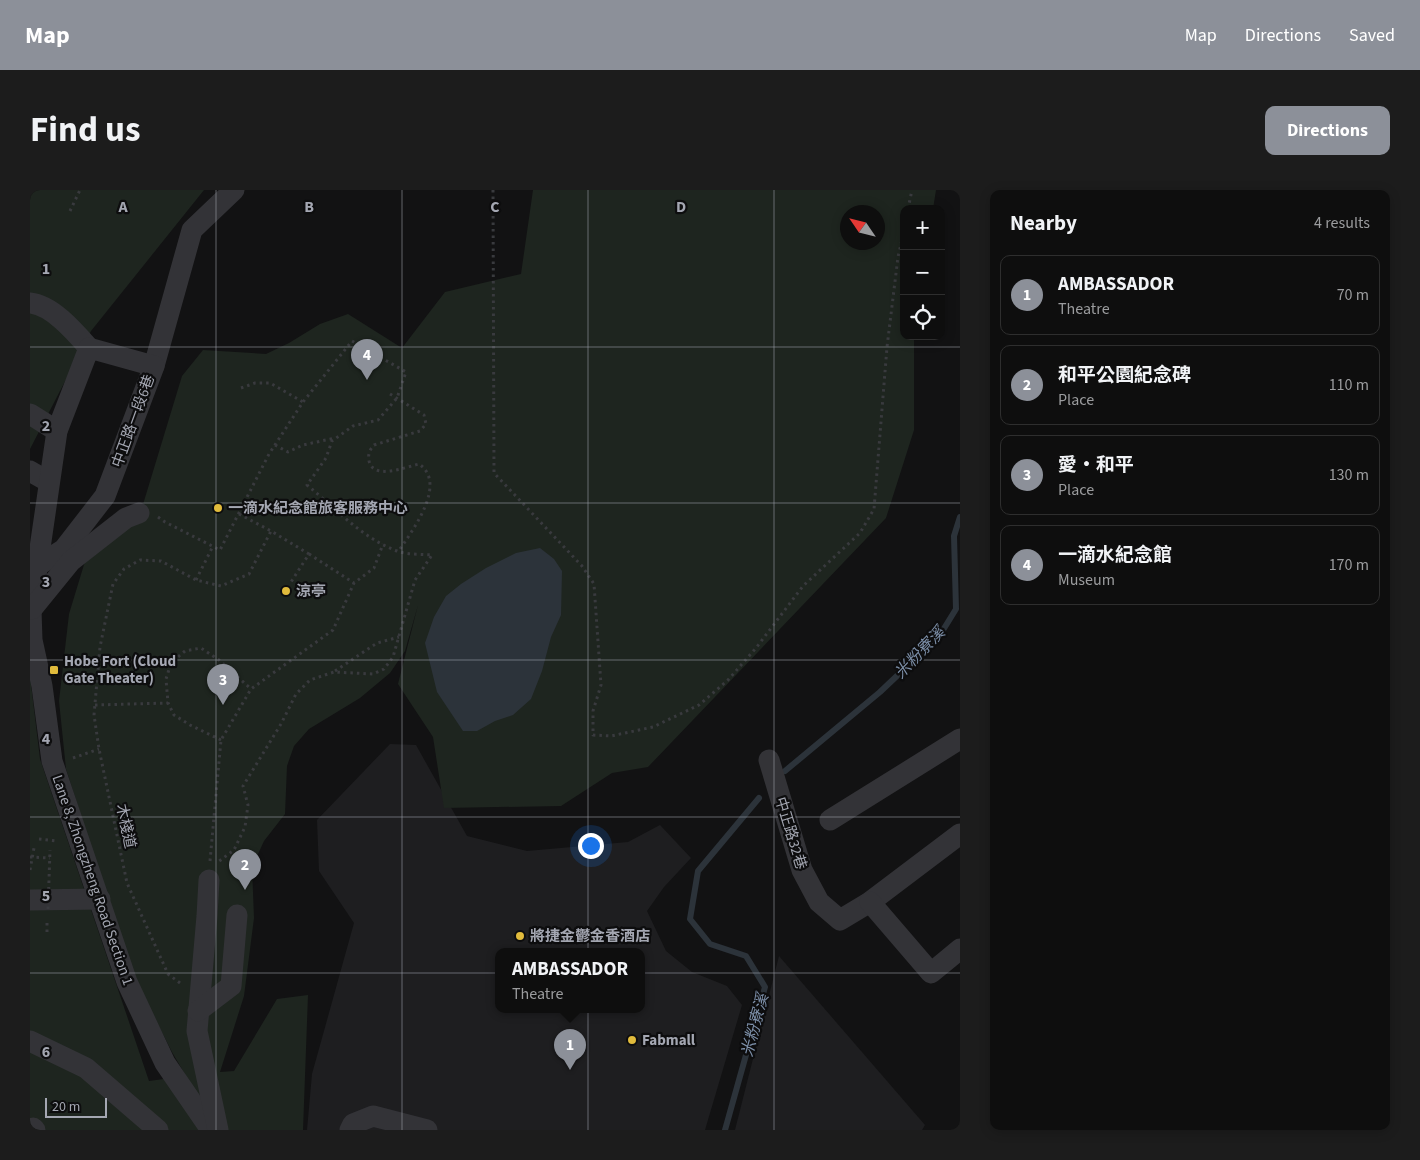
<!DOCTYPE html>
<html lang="en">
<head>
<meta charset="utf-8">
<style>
	body { margin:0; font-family:"Source Sans 3","Noto Sans TC",sans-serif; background:#1c1c1c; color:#f1f3f6 }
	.controls { position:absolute; right:15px; top:15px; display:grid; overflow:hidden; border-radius:10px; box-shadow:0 2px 12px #0003 }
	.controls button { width:45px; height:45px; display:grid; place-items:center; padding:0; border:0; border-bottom:1px solid #2e2e2e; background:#0e0e0e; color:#f1f3f6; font:25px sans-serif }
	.compass { position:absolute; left:810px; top:15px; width:45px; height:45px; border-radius:50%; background:#0e0e0e; box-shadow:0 2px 12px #0003; rotate:305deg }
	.scale { position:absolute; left:15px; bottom:12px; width:62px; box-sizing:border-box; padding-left:5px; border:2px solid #a4a7b2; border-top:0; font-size:14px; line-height:18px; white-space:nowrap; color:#a4a7b2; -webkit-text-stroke:4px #0d0d0e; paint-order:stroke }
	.you { position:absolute; left:560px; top:655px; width:18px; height:18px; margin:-12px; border:4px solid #fff; border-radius:50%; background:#1a73e8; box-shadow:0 0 0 8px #1a73e833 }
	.badge { display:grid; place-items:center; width:32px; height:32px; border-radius:50%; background:#8c9099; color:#fff; font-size:16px; font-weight:700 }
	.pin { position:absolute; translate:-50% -41px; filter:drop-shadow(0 1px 2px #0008) }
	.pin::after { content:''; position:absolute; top:26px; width:18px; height:15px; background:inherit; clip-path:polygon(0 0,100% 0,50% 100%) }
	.popup { position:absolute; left:465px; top:758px; width:150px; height:65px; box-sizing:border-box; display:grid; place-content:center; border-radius:10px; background:#0e0e0e; filter:drop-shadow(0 1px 4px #0005); font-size:16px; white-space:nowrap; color:#9b9c9e }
	.popup b { font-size:19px; color:#f1f3f6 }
	.popup::after { content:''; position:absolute; left:50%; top:100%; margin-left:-10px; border:10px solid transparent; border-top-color:#0e0e0e }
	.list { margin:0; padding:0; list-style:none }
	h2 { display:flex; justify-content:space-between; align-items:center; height:65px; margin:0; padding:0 20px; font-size:21px }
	h2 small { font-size:16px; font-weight:400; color:#9b9c9e }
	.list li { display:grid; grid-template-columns:32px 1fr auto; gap:15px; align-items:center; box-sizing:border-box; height:80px; margin:0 10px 10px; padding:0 10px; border:1px solid #2e2e2e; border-radius:10px }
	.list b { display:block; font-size:19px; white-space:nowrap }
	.list p { margin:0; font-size:16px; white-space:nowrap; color:#9b9c9e }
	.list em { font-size:16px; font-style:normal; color:#9b9c9e }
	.icon { flex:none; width:28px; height:28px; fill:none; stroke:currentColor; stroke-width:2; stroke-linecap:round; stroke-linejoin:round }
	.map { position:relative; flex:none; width:930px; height:940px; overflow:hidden; border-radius:10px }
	header { display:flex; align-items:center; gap:30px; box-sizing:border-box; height:70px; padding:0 25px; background:#8c9099; color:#fff }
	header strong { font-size:24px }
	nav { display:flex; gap:28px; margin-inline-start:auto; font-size:18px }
	.intro { display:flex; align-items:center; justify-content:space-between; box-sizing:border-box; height:120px; padding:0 30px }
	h1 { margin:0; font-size:35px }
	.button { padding:12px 22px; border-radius:10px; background:#8c9099; color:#fff; font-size:18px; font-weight:700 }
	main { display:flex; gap:30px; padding:0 30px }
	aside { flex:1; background:#0e0e0e; border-radius:10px; box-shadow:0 2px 12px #0003 }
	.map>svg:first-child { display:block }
	.built { fill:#1e1e20; fill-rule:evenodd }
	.green { fill:#1e251f; fill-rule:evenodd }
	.water { fill:#2c333a }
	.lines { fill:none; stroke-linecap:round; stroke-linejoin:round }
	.stream { stroke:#2c333a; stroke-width:6 }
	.path { stroke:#393a3e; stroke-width:3; stroke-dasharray:2.5 4; stroke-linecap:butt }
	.minor { stroke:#333337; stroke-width:21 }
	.path-bridge { stroke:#393a3e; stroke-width:3; stroke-dasharray:2.5 4; stroke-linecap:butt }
	.grid { fill:none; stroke:#a4a7b2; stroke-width:1; stroke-opacity:0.55 }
	.poi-dot { fill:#e1bb3c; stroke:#0d0d0e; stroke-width:2 }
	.labels { text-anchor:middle; stroke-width:4.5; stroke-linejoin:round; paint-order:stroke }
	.street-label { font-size:15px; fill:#a4a7b2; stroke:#0d0d0e }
	.poi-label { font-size:15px; font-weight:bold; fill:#a4a7b2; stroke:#0d0d0e; text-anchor:start }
	.water-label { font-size:16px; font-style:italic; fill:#7e91ab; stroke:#0d0d0e }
	.grid-label { font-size:16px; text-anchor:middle; font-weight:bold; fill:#a4a7b2; stroke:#0d0d0e; stroke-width:4.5; stroke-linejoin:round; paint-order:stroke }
</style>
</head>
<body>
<header>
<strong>Map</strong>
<nav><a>Map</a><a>Directions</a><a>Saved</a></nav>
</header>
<div class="intro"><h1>Find us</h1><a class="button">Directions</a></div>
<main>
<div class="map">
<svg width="930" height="940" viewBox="0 0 930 940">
	<rect width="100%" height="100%" fill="#121213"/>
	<g class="built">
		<path d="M360,554L386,555L437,646L497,661L598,652L630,635L661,668L634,697L617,721L636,761L662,782L697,796L712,815L675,940H277L282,884L324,733L289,681L287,630ZM469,761H611V819H469Z"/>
		<polygon points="749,766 895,935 892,940 705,940"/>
	</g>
	<g class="green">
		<polygon points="0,0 174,0 61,141 0,259"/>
		<path d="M503,0H906L903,19H874V146H884V240L856,328L618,577L582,583L531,616L414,618L403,547L368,494L388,415L375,461L360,483L330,508L279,539L264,556L257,576L255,624L234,651L222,677L224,728L214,806L190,882L204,881L247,809L278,805L273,940H0V486L10,569L119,891L156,886L142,862L108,795L81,718L36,579L29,511L39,424L56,368L111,321L152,186L173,160L236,164L259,153L290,134L318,124L372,158L415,102L491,84ZM818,22H848V52H818Z"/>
	</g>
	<polygon class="water" points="510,358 524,369 532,381 531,425 521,447 512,481 501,509 483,525 465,531 447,541 433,541 407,502 395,453 404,427 416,406 431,394 456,378 486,363"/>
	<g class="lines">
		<g class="stream">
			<polyline points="755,581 850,502 910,445 926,419 924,346 930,327"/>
			<polyline points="695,940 735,797 716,766 680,754 660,729 668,681 729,608"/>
		</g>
		<g class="path">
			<polyline points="463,0 464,283 552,376 564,394 571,495 563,521 563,545 581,546 623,537 669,515 698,490 726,458 773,396 830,343 844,319 857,157 868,67 874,41"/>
			<polyline points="878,19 882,0"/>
			<polyline points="40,21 50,0"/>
			<polyline points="211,198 225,193 240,193 273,212"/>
			<path d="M360,204L394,225L396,234L390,241L344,255C339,260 337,267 340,274C347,289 376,277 389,274C418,294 382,341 368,362"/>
			<polyline points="245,255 258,262 273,255 305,248"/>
			<polyline points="209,324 241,341"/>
			<path d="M128,327L135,332L190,360L239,264L273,212L322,151L376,182L367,208L348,230L323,236L302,251L296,268L277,295C305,318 332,348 367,361C377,365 391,364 402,365L385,390L363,467L354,479L343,484L304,482L280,490L266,504L251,534L213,596L218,615L215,637L204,660L188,672"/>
			<polyline points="279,364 324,393"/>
			<polyline points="166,390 183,356"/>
			<polyline points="305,481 347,453 369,447"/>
			<polyline points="65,515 138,513"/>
			<polyline points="191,550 160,535 144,525 138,513 136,489 141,473 155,461 171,458 189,470 221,499"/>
			<polyline points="43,568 69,559"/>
			<polyline points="9,649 27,651"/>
			<polyline points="0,667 20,668"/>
			<polyline points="180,671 191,550 221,499 303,440 324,393 344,378 353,354"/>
			<polyline points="0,680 4,658"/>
			<polyline points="17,742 17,730"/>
			<polyline points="150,793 138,784 97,693 69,559 64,525 70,457 83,394 94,379 110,370 131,371 166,390 191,396 219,384 241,341 279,364 261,392"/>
		</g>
		<g class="minor">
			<path d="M0,113C22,115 45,142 59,158"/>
			<polyline points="124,176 162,40 204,0"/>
			<polyline points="0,224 27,241"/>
			<polyline points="0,281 19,292"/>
			<polyline points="9,375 34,359 75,306 124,176 59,158 27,241 1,420 2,450 12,496 22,571 97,792 135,873 181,940"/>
			<polyline points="2,419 41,371 96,328 109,323"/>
			<polyline points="739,570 772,680 789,712 810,730 840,712 930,644"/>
			<polyline points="800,630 930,549"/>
			<polyline points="179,690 177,726 167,841 188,940"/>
			<polyline points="0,710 70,709"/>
			<polyline points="840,712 901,783 930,759"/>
			<polyline points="168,821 201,796 207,725"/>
			<polyline points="0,851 56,878 128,940"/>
			<polyline points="0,939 3,938 5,940"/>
			<polyline points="320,940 323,934 343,926 397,940"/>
		</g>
		<polyline class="path-bridge" points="18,719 20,660"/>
	</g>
	<path class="grid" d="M186,0V940M372,0V940M558,0V940M744,0V940M0,157H930M0,313H930M0,470H930M0,627H930M0,783H930"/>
	<g class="poi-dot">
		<circle cx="188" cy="318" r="5"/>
		<circle cx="256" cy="401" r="5"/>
		<rect x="19" y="475" width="10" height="10" rx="2.5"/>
		<circle cx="490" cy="746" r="5"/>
		<circle cx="602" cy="850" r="5"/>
	</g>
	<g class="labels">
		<g class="street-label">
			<text transform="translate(103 231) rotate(-70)" y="5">中正路一段6巷</text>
			<text transform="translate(96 636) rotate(78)" y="5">木棧道</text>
			<text transform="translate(761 643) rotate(73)" y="5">中正路32巷</text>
			<text transform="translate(63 690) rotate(71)" y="5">Lane 8, Zhongzheng Road Section 1</text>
		</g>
		<g class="poi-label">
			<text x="198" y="323">一滴水紀念館旅客服務中心</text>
			<text x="266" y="406">涼亭</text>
			<text x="34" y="476">Hobe Fort (Cloud<tspan x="34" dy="17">Gate Theater)</tspan></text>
			<text x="500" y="751">將捷金鬱金香酒店</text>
			<text x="612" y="855">Fabmall</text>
		</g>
		<g class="water-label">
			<text transform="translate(889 462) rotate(-46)" y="6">米粉寮溪</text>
			<text transform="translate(724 835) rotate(-75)" y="6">米粉寮溪</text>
		</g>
	</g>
	<g class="grid-label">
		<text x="93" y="22">A</text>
		<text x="279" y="22">B</text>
		<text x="465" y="22">C</text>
		<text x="651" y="22">D</text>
		<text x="16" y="84">1</text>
		<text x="16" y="241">2</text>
		<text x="16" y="397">3</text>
		<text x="16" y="554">4</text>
		<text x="16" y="711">5</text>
		<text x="16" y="867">6</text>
	</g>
</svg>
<div class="controls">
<button>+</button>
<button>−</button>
<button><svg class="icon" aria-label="locate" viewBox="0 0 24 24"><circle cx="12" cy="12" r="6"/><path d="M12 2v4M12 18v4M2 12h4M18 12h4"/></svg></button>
</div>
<svg class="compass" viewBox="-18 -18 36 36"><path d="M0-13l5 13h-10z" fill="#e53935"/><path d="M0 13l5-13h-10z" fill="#9b9c9e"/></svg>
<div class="scale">20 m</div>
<div class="you"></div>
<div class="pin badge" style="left:540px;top:880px">1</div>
<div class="popup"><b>AMBASSADOR</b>Theatre</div>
<div class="pin badge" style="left:215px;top:700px">2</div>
<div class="pin badge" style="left:193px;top:515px">3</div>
<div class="pin badge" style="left:337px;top:190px">4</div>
</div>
<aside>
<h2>Nearby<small>4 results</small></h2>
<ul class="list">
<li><span class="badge">1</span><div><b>AMBASSADOR</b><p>Theatre</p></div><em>70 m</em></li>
<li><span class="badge">2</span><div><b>和平公園紀念碑</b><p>Place</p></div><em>110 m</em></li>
<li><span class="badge">3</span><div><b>愛‧和平</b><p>Place</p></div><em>130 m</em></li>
<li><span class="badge">4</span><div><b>一滴水紀念館</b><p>Museum</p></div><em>170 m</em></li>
</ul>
</aside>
</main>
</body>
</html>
